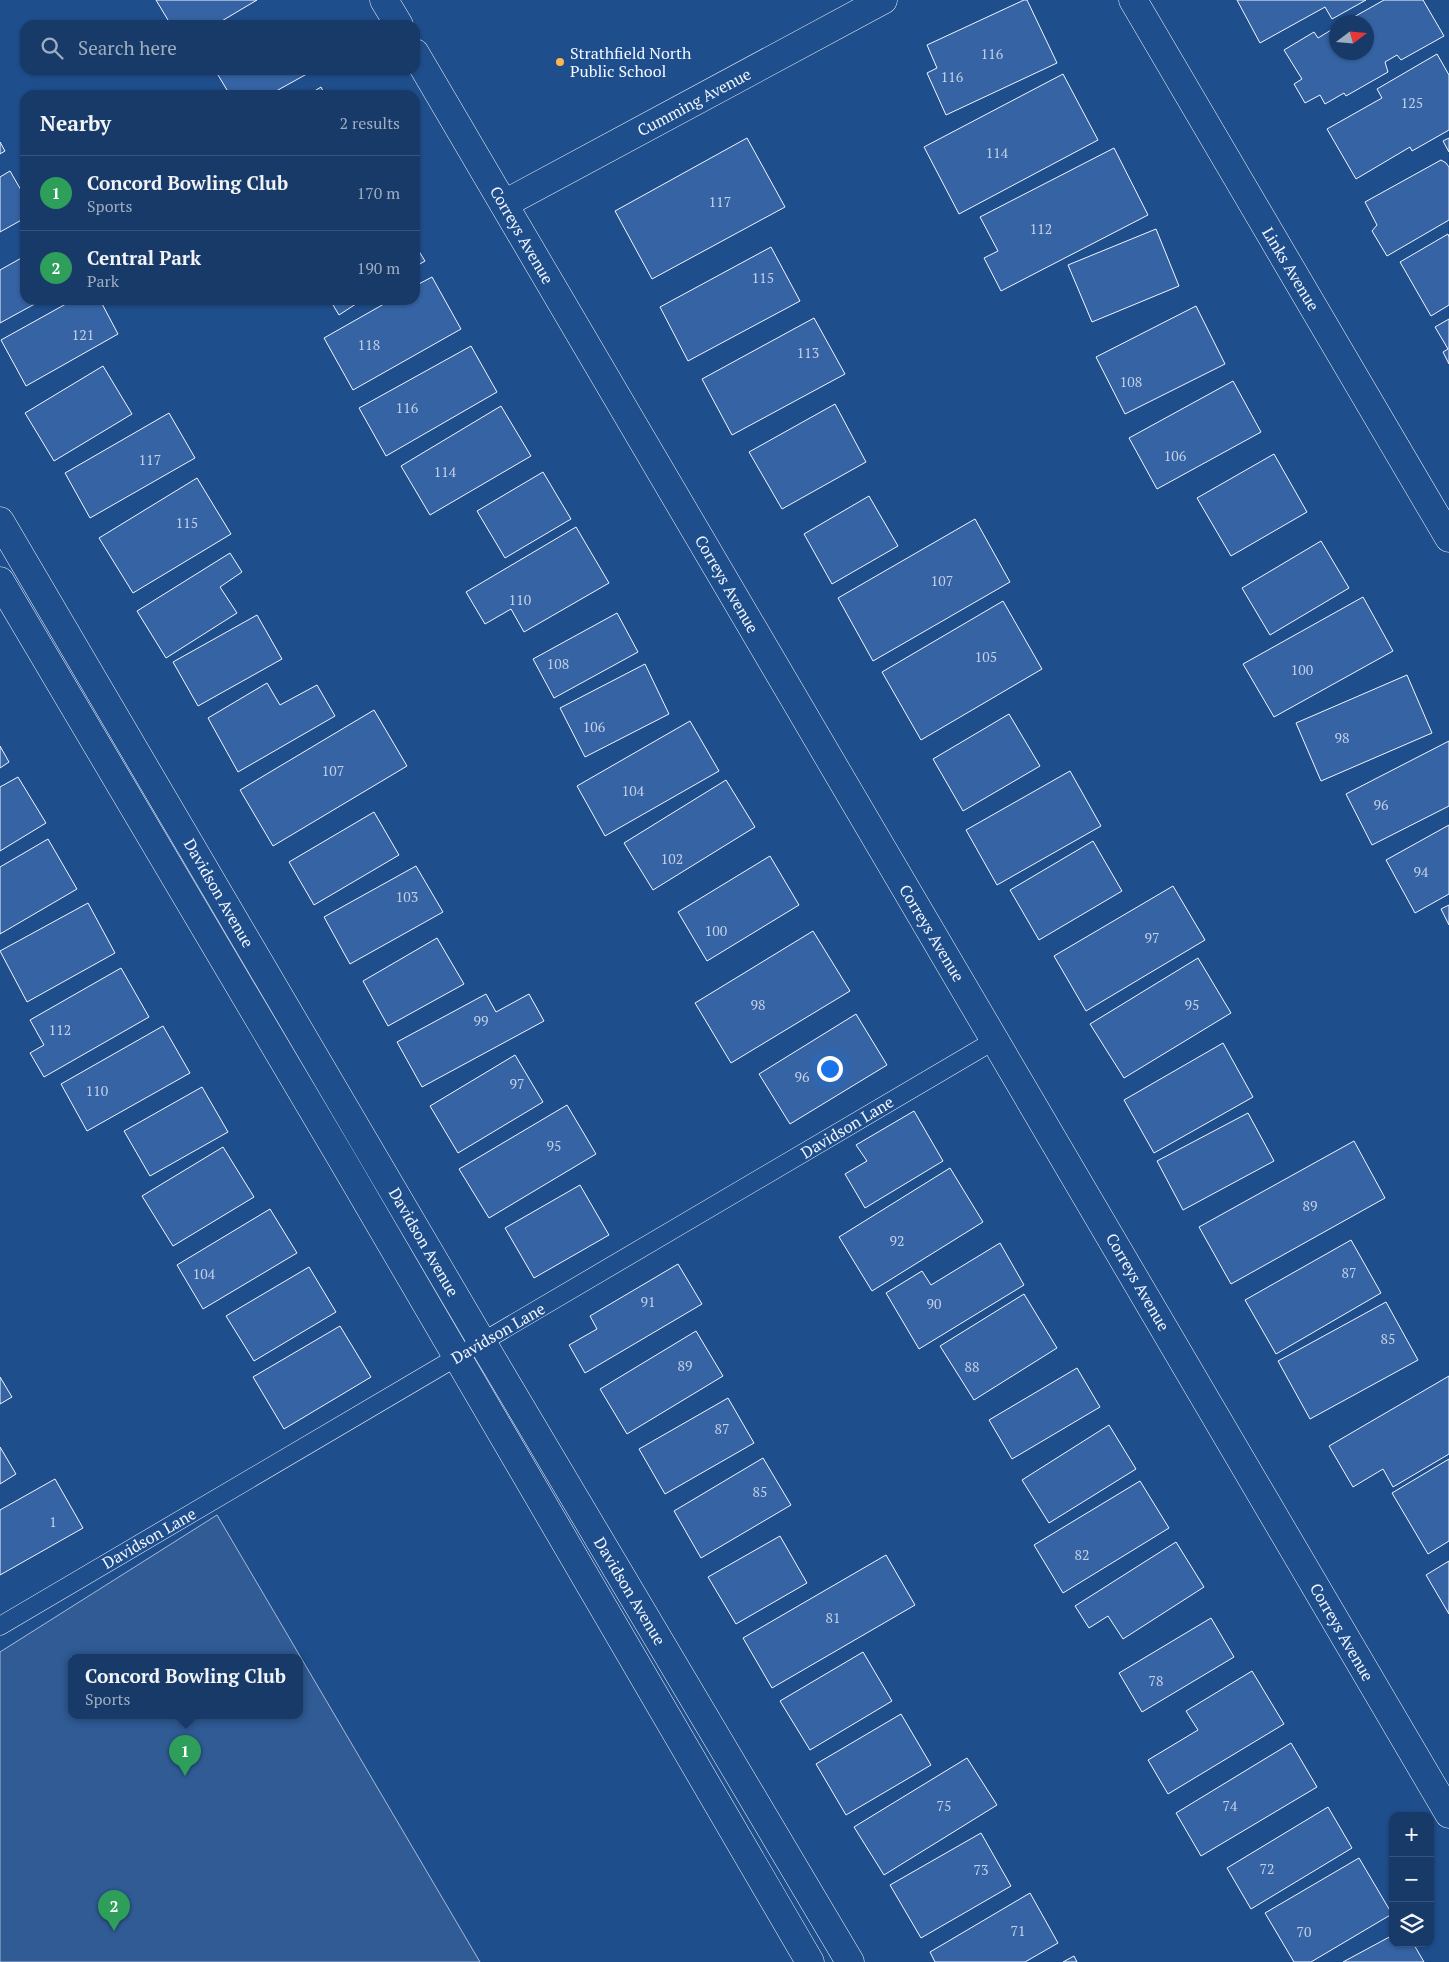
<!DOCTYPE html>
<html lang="en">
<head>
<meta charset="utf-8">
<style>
	body { margin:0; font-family:"PT Serif",serif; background:#244571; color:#f1f3f6 }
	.controls { position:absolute; right:15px; bottom:15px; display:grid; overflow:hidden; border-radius:10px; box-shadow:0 1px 4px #0004 }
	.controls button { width:45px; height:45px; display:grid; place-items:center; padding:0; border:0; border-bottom:1px solid #36547d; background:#173a69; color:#f1f3f6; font:25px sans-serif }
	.compass { position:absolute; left:1329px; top:15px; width:45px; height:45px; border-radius:50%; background:#173a69; box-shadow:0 1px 4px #0004; rotate:74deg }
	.you { position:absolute; left:829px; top:1068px; width:18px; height:18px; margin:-12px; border:4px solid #fff; border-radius:50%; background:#1a73e8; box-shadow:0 0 0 8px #1a73e833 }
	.badge { display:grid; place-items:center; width:32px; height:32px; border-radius:50%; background:#8bbbb9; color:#fff; font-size:16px; font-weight:700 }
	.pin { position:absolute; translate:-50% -41px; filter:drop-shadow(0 1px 2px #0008) }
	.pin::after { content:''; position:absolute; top:26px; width:18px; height:15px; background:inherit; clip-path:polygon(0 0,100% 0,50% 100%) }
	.popup { position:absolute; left:68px; top:1654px; width:235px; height:65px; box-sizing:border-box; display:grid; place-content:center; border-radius:10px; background:#173a69; filter:drop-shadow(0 1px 4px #0005); font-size:16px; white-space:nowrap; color:#9eadc0 }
	.popup b { font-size:19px; color:#f1f3f6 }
	.popup::after { content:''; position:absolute; left:50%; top:100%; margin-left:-10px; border:10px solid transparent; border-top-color:#173a69 }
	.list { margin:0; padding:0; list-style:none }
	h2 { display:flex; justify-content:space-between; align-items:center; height:65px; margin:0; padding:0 20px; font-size:21px }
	h2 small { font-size:16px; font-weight:400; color:#9eadc0 }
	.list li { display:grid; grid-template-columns:32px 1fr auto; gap:15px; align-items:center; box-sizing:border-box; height:75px; padding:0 20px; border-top:1px solid #36547d }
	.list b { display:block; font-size:19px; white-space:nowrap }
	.list p { margin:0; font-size:16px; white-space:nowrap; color:#9eadc0 }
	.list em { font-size:16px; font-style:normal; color:#9eadc0 }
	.icon { flex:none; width:28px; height:28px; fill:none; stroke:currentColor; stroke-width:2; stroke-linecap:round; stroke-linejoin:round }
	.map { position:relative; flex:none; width:1449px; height:1962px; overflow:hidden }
	.search { position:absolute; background:#173a69; box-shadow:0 1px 4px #0004; left:20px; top:20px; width:400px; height:55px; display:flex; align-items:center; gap:12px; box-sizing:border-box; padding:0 18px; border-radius:15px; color:#9eadc0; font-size:19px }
	.panel { position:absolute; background:#173a69; box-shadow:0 1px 4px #0004; left:20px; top:90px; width:400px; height:215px; border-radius:15px }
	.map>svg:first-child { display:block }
	.green { fill:#305b95; stroke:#a8bbd7; fill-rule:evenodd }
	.building { fill:#3563a3; stroke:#f2f6ff }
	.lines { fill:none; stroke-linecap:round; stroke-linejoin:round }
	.lane-casing { stroke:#f2f6ff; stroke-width:19 }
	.street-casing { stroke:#f2f6ff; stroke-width:29 }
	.secondary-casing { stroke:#f2f6ff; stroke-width:29 }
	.lane { stroke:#1f4e8c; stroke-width:18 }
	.street { stroke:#1f4e8c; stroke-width:28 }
	.secondary { stroke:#1f4e8c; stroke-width:28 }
	.poi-dot { fill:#ffb74d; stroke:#1f4e8c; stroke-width:2 }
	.labels { text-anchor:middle; stroke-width:4; stroke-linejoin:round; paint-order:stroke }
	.number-label { font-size:14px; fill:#c3d1e8 }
	.poi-label { font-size:16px; fill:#f2f6ff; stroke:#1f4e8c; text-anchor:start }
	.street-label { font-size:16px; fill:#f2f6ff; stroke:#1f4e8c }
</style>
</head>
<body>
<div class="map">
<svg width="1449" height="1962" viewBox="0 0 1449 1962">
	<rect width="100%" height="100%" fill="#1f4e8c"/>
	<path class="green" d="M217,1515L480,1962H0V1652ZM71,1657H299V1715H71Z"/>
	<g class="building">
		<polygon points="156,0 257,0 215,25 171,25"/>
		<polygon points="1024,0 1027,0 1057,63 946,115 927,73 937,68 927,45"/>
		<polygon points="1237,0 1366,0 1332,19 1325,7 1260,43"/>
		<polygon points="1384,0 1423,0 1444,36 1401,60 1397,55 1385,62 1388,72 1346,96 1344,93 1325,104 1320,95 1305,103 1294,84 1302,79 1284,50 1314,32 1318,38 1336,27 1336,52 1366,52 1366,22 1345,22"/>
		<polygon points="1437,54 1449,75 1449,130 1412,151 1410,147 1356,179 1327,129 1382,98 1377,89"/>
		<polygon points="215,70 314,70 269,95 230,95"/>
		<polygon points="1063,74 1098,140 959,214 924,147"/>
		<polygon points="321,87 325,95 308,95"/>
		<polygon points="747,138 785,207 652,279 615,211"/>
		<polygon points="1449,138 1449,152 1443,141"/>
		<polygon points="0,142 5,151 0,154"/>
		<polygon points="1114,148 1148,215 1001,291 984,258 998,251 980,217"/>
		<polygon points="1441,160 1446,163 1449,167 1449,220 1387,256 1372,231 1377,225 1365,202"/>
		<polygon points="10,171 25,197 25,218 0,232 0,177"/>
		<polygon points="1156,229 1179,286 1092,322 1068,265"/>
		<polygon points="1448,234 1449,237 1449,305 1431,316 1400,262"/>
		<polygon points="415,245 425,261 415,267"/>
		<polygon points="771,247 800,301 688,361 660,307"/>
		<polygon points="25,256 25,300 42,300 0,323 0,270"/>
		<polygon points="432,277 461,329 353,390 324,338 391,300 415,300 415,286"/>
		<polygon points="73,300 100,300 118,334 26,386 1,340"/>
		<polygon points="330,300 362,300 339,315"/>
		<polygon points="1196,306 1225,364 1125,414 1096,357"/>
		<polygon points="814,318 845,374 732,435 702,379"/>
		<polygon points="1449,319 1449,364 1443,352 1448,349 1435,327"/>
		<polygon points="471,346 497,392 386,456 359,408"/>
		<polygon points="103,366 132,414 54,461 25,413"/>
		<polygon points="1233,381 1261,432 1157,489 1129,438"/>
		<polygon points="835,404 866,462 782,509 749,452"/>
		<polygon points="501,406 531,456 430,515 401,466"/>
		<polygon points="169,413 195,458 90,518 65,473"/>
		<polygon points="1274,454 1307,512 1231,556 1197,498"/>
		<polygon points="543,472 571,519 505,558 477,511"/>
		<polygon points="197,478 231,534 133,593 99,538"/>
		<polygon points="869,496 898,546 832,584 804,534"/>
		<polygon points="975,519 1010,582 873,661 838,598"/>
		<polygon points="576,527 609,583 524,632 511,609 485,624 466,592"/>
		<polygon points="1321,541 1349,588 1270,635 1242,588"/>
		<polygon points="230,553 242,572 220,587 237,613 166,658 137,611"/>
		<polygon points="1363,597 1393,651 1274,717 1243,664"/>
		<polygon points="1003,601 1042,669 921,740 882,672"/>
		<polygon points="617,613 638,652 554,698 533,659"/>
		<polygon points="257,615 282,659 198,706 173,662"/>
		<polygon points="645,664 669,714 585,757 560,708"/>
		<polygon points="1407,675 1432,733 1321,781 1296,723"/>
		<polygon points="267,683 280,705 317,685 335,716 238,772 208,718"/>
		<polygon points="374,710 407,766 273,846 240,790"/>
		<polygon points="1009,714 1040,766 963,811 933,759"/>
		<polygon points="690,721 719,771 605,836 577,786"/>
		<polygon points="1449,741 1449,806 1372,845 1346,794"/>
		<polygon points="0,746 9,762 0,768"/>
		<polygon points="1070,771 1101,826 997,885 966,830"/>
		<polygon points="18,777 46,823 0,851 0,787"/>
		<polygon points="726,780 755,827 653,890 624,843"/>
		<polygon points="374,812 399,855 314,905 289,862"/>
		<polygon points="1449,825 1449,894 1415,913 1386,860"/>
		<polygon points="48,839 77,889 0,934 0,867"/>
		<polygon points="1093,841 1122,891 1039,940 1010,890"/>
		<polygon points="770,856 799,905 707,961 678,912"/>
		<polygon points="416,866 443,912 350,964 324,917"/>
		<polygon points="1173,886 1205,940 1086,1011 1054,956"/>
		<polygon points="88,903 115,953 27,1002 0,951"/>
		<polygon points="1449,905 1449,925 1441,909"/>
		<polygon points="813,931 850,991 731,1063 695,1003"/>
		<polygon points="437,938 464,984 388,1026 363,981"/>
		<polygon points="1198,958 1231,1013 1124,1078 1090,1024"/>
		<polygon points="121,968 149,1017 44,1077 30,1053 44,1045 30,1020"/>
		<polygon points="486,994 496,1012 529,994 544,1021 422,1087 397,1042"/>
		<polygon points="856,1014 887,1065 790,1124 759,1074"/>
		<polygon points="163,1026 190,1073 87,1131 61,1084"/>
		<polygon points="1223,1043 1253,1097 1154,1153 1124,1100"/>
		<polygon points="515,1055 543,1102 458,1153 430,1106"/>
		<polygon points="202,1087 228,1132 150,1176 124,1131"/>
		<polygon points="567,1105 596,1154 489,1218 459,1169"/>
		<polygon points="914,1111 943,1161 865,1208 845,1174 867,1161 856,1145"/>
		<polygon points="1248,1113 1274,1161 1183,1210 1157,1161"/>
		<polygon points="1354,1141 1385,1198 1231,1284 1199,1227"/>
		<polygon points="223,1147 254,1197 173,1246 142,1196"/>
		<polygon points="950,1168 983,1222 872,1291 839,1237"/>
		<polygon points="580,1185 609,1235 534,1278 505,1228"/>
		<polygon points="270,1209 297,1253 203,1309 177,1265"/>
		<polygon points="1351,1240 1381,1293 1276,1354 1245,1300"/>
		<polygon points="1000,1243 1024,1285 919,1349 886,1293 922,1271 931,1285"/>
		<polygon points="678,1264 702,1304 585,1373 569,1345 597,1329 590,1316"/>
		<polygon points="309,1267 336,1312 254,1361 226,1316"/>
		<polygon points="1024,1294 1057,1348 974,1400 940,1346"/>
		<polygon points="1386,1302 1418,1360 1310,1419 1278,1361"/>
		<polygon points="340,1326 371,1377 284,1429 253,1377"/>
		<polygon points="696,1331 723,1376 627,1434 600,1389"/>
		<polygon points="1077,1368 1100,1407 1012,1459 989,1420"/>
		<polygon points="1449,1376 1449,1454 1393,1487 1383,1469 1353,1487 1329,1446"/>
		<polygon points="0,1377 12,1397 0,1404"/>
		<polygon points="728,1398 754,1443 665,1494 639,1449"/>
		<polygon points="1109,1425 1136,1469 1049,1523 1022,1480"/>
		<polygon points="0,1447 16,1474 0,1484"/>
		<polygon points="763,1458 791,1505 701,1558 674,1511"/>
		<polygon points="1449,1459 1449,1541 1428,1554 1392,1493"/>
		<polygon points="55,1479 83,1528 0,1575 0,1510"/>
		<polygon points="1140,1481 1169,1528 1063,1593 1034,1545"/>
		<polygon points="780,1536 807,1583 736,1624 708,1577"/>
		<polygon points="1176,1542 1204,1587 1123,1639 1108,1616 1089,1628 1075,1606"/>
		<polygon points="886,1555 915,1605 772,1688 743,1638"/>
		<polygon points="1449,1561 1449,1614 1426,1575"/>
		<polygon points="1211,1618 1234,1657 1142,1712 1119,1673"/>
		<polygon points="863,1652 892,1701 810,1750 780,1701"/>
		<polygon points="1252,1671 1284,1724 1168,1794 1148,1760 1198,1730 1186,1711"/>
		<polygon points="901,1714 931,1765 846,1815 816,1764"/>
		<polygon points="1291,1743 1317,1787 1201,1856 1176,1813"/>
		<polygon points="967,1758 997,1805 884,1875 854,1827"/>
		<polygon points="1328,1807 1352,1848 1251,1909 1227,1868"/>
		<polygon points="981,1833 1011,1886 921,1938 890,1885"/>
		<polygon points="1359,1858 1392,1914 1311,1962 1294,1962 1265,1913"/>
		<polygon points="1030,1893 1058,1943 1025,1962 935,1962 930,1952"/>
		<polygon points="1393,1935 1393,1943 1413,1943 1424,1962 1343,1962"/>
		<polygon points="1074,1956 1077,1962 1063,1962"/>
	</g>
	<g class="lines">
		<defs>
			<polyline id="lane" points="0,1626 995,1040"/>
			<g id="street">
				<polyline points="1133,0 1449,538"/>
				<polyline points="504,204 883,0"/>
				<polyline points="0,521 482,1342 850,1962"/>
				<polyline points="0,581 343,1161 810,1962"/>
			</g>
			<g id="secondary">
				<polyline points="384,0 399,25"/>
				<polyline points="415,53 1449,1814"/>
			</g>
		</defs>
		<use href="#lane" class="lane-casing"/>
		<use href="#street" class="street-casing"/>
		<use href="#secondary" class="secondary-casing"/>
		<use href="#lane" class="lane"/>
		<use href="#street" class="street"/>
		<use href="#secondary" class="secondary"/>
	</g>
	<circle class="poi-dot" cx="560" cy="62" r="5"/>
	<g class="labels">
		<g class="number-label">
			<text x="992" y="59">116</text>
			<text x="952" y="82">116</text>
			<text x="1412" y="108">125</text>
			<text x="997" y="158">114</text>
			<text x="720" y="207">117</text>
			<text x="1041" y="234">112</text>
			<text x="763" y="283">115</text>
			<text x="83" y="340">121</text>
			<text x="369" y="350">118</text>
			<text x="808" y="358">113</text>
			<text x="1131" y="387">108</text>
			<text x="407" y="413">116</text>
			<text x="1175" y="461">106</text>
			<text x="150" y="465">117</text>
			<text x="445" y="477">114</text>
			<text x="187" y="528">115</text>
			<text x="942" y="586">107</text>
			<text x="520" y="605">110</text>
			<text x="986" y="662">105</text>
			<text x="558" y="669">108</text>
			<text x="1302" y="675">100</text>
			<text x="594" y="732">106</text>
			<text x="1342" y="743">98</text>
			<text x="333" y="776">107</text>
			<text x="633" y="796">104</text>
			<text x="1381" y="810">96</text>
			<text x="672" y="864">102</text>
			<text x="1421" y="877">94</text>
			<text x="407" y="902">103</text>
			<text x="716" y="936">100</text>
			<text x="1152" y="943">97</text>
			<text x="758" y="1010">98</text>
			<text x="1192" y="1010">95</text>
			<text x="481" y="1026">99</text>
			<text x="60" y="1035">112</text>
			<text x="802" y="1082">96</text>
			<text x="517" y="1089">97</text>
			<text x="97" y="1096">110</text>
			<text x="554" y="1151">95</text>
			<text x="1310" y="1211">89</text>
			<text x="897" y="1246">92</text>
			<text x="1349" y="1278">87</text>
			<text x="204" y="1279">104</text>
			<text x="648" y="1307">91</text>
			<text x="934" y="1309">90</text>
			<text x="1388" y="1344">85</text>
			<text x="685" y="1371">89</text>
			<text x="972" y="1372">88</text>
			<text x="722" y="1434">87</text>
			<text x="760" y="1497">85</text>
			<text x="53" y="1527">1</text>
			<text x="1082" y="1560">82</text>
			<text x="833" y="1623">81</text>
			<text x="1156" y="1686">78</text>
			<text x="944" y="1811">75</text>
			<text x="1230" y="1811">74</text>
			<text x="1267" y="1874">72</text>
			<text x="981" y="1875">73</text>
			<text x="1018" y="1936">71</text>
			<text x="1304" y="1937">70</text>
		</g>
		<g class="poi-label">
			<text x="570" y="59">Strathfield North<tspan x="570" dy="18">Public School</tspan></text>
		</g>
		<g class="street-label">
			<text transform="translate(694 102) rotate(-28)" y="6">Cumming Avenue</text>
			<text transform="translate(522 235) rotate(60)" y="6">Correys Avenue</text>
			<text transform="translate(1291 269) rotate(59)" y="6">Links Avenue</text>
			<text transform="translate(727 584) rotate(60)" y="6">Correys Avenue</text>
			<text transform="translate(219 893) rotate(60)" y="6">Davidson Avenue</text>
			<text transform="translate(932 933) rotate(59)" y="6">Correys Avenue</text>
			<text transform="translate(847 1127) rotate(-31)" y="6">Davidson Lane</text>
			<text transform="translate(424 1242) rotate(60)" y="6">Davidson Avenue</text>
			<text transform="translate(1138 1282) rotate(60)" y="6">Correys Avenue</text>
			<text transform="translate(498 1333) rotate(-30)" y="6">Davidson Lane</text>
			<text transform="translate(149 1538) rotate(-30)" y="6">Davidson Lane</text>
			<text transform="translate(630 1591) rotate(59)" y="6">Davidson Avenue</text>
			<text transform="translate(1342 1632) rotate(60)" y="6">Correys Avenue</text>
		</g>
	</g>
</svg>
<div class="controls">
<button>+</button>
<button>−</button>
<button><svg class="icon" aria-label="layers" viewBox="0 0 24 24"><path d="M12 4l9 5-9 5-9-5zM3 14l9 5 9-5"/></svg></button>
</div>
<svg class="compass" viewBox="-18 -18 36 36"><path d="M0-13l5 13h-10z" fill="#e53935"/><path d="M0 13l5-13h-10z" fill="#9eadc0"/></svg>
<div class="you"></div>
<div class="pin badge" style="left:185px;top:1776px;background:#2e9e5b">1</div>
<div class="popup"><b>Concord Bowling Club</b>Sports</div>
<div class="pin badge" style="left:114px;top:1931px;background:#2e9e5b">2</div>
<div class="search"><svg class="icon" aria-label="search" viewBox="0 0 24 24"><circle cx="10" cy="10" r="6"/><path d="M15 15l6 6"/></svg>Search here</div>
<section class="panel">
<h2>Nearby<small>2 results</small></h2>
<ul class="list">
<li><span class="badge" style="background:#2e9e5b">1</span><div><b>Concord Bowling Club</b><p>Sports</p></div><em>170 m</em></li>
<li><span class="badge" style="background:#2e9e5b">2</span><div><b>Central Park</b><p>Park</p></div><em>190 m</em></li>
</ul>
</section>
</div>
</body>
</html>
